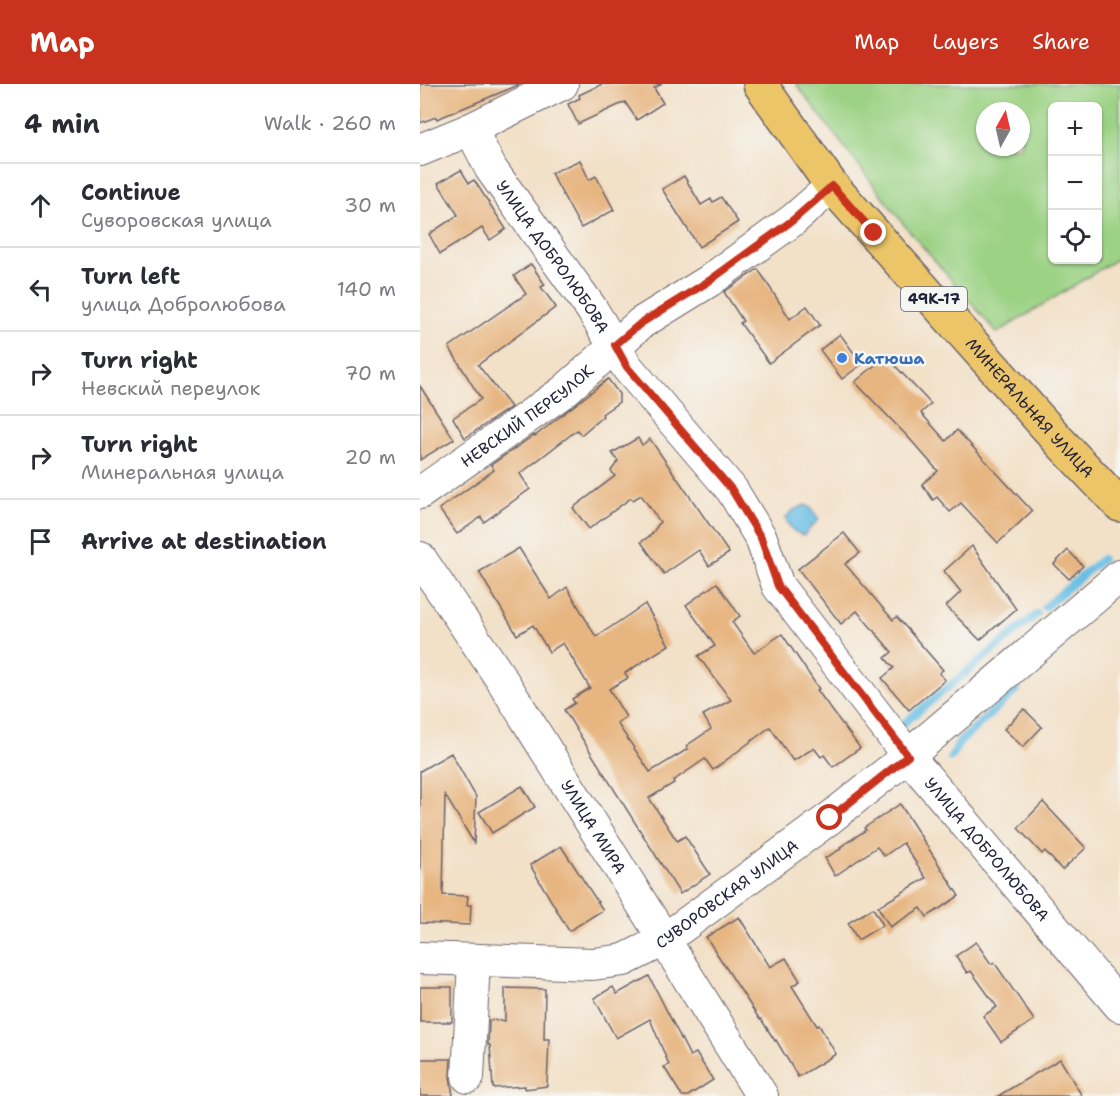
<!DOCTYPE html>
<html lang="en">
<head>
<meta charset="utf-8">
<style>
	body { margin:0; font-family:"Shantell Sans",sans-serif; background:#f2f2f3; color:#2b2b33 }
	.controls { position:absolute; right:18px; top:18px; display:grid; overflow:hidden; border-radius:9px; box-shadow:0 2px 4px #0004 }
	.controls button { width:54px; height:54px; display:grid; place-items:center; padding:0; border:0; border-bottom:2px solid #e1e1e2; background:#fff; color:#2b2b33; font:30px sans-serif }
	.compass { position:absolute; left:556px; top:18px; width:54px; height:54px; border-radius:50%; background:#fff; box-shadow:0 2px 4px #0004; rotate:8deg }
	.stop { position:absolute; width:18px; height:18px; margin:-14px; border:4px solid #c8321e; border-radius:50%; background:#fff }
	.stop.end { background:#c8321e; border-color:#fff; box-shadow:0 2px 6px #0008 }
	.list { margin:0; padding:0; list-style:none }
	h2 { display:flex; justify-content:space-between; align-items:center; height:78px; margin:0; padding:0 24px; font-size:26px }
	h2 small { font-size:20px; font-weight:400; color:#7c7c81 }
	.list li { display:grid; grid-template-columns:39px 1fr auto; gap:18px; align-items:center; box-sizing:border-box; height:84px; padding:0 24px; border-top:2px solid #e1e1e2 }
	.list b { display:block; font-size:22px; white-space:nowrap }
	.list p { margin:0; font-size:20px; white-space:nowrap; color:#7c7c81 }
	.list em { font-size:20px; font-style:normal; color:#7c7c81 }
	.icon { flex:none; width:33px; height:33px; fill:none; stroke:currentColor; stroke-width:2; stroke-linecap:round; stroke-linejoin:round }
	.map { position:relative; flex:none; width:700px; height:1012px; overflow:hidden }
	header { display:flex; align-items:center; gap:36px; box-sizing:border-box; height:84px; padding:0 30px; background:#c8321e; color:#fff }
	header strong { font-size:28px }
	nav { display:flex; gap:33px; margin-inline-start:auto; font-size:21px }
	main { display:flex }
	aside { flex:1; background:#fff }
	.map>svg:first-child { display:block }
	.green { fill:#9bd284; stroke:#5e7a60; stroke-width:1.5; fill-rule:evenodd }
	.water { fill:#67bee4; stroke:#447090; stroke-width:1.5 }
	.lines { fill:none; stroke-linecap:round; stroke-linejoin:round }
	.stream { stroke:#67bee4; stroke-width:8 }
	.building { fill:#e7b580 }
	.minor-casing { stroke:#6b646c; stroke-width:34 }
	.major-casing { stroke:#6b646c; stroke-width:36 }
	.minor { stroke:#fff; stroke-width:32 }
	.major { stroke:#edc569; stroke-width:33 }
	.route { stroke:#c8321e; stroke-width:8 }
	.shop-dot { fill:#3f7fe0; stroke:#f6f6f2; stroke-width:2 }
	.labels { text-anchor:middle; stroke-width:5; stroke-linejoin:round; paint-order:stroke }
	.shield { fill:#f6f6f2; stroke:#626272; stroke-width:1.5 }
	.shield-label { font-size:15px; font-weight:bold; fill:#22223b }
	.street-label { font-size:16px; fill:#22223b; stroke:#f6f6f2 }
	.shop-label { font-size:16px; font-weight:bold; fill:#366cbe; stroke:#f6f6f2; text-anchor:start }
</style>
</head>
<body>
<header>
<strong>Map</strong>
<nav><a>Map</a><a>Layers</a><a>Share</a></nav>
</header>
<main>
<aside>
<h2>4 min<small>Walk · 260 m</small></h2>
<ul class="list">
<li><svg class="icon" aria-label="ahead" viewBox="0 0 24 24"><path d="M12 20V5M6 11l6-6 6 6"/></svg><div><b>Continue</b><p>Суворовская улица</p></div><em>30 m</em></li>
<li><svg class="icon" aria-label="left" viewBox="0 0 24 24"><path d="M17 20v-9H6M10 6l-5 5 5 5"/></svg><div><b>Turn left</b><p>улица Добролюбова</p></div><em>140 m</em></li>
<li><svg class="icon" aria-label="right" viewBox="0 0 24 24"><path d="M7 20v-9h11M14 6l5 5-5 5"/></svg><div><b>Turn right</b><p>Невский переулок</p></div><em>70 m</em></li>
<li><svg class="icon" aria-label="right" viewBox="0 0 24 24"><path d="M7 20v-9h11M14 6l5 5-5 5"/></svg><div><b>Turn right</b><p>Минеральная улица</p></div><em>20 m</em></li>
<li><svg class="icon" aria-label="arrive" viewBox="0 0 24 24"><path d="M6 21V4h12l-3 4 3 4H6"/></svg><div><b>Arrive at destination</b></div></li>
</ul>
</aside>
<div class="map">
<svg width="700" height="1012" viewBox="0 0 700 1012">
	<rect width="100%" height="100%" fill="#f6f6f2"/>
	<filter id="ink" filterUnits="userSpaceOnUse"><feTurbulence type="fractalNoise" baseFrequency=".0167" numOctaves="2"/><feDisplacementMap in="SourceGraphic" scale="12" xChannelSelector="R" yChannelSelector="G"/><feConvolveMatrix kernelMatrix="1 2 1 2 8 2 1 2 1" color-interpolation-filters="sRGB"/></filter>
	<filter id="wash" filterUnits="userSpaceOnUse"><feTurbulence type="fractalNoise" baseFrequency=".008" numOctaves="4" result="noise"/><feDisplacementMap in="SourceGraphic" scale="24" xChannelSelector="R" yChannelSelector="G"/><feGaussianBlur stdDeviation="1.35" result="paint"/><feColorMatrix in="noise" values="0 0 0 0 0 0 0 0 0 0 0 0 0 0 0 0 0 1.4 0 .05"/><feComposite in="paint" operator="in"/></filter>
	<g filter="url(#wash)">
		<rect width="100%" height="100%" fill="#f2e0c7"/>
		<path class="green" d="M376,0H700V173L577,249L485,142ZM632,22H678V176H632ZM565,27H601V63H565Z"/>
		<path class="water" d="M385,421L390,423L399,435L384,451C374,449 369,444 366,434L372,427Z"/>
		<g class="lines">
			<g class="stream">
				<polyline points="625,523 682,475"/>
				<polyline points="482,641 617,530"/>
				<polyline points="531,673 540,658 597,605"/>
			</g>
		</g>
		<g id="blocks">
			<g class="building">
				<polygon points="0,0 101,0 17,35 16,33 0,39"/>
				<polygon points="182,0 242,0 234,4 243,19 217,36 205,18 158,40 148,20 160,14 159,11"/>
				<polygon points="160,76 169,96 176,92 194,126 161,144 131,89"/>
				<polygon points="41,86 49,99 54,96 86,145 70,156 62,144 20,170 9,150 38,131 18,99"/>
				<polygon points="264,92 281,121 291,115 293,118 301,113 318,138 279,163 242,105"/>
				<polygon points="111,180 125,201 121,203 136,223 58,281 91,323 45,354 33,334 61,315 29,263 106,210 94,192"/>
				<polygon points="338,185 370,235 387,222 400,241 349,279 320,239 323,237 304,208"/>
				<polygon points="420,250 442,280 422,295 400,266"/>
				<polygon points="466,272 511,320 501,329 526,357 537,346 612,427 578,459 541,419 530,428 517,413 513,416 502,400 518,387 488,353 435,298"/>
				<polygon points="188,295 199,310 199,318 182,330 183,332 161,351 157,346 100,390 110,405 64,438 61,433 37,450 19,425 74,386 71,381 114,351 115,352"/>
				<polygon points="0,302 34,355 0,376"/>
				<polygon points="218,354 222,361 230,355 309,469 289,482 279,466 244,490 221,458 231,451 240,438 221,411 213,416 211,414 169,445 153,424 195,392 191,387 198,377 192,369"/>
				<polygon points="424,449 440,469 425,480 473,536 477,533 523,586 519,589 525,596 489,626 462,594 474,584 465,574 472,568 437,527 421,540 378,485"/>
				<polygon points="552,462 596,525 560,556 526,522 541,508 524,487"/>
				<polygon points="99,464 131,515 147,503 176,553 225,520 249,561 205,589 208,594 189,605 206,633 197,639 230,688 268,665 266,662 291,645 283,631 311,616 278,572 295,562 266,521 297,499 320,532 312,538 334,569 362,550 399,605 397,606 440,664 413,683 404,671 401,673 394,664 373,677 350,643 293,686 285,675 253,697 254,699 229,714 257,757 265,752 290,790 260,810 144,626 155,619 152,615 170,604 143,559 129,568 113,541 97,551 59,488"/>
				<polygon points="648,466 663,482 649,495 634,480"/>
				<polygon points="604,625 622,643 603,663 584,645"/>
				<polygon points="31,669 56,713 54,759 25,711 23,811 48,812 47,821 51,821 50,841 0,839 0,687"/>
				<polygon points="102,702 115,723 72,749 59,728"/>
				<polygon points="623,718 666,764 642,786 625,767 622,770 598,744"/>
				<polygon points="480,720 539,812 507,833 501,824 470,843 458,823 506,794 483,759 464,772 457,763 415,792 405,774 421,765 420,763 446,746 444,744"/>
				<polygon points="141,762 183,826 149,847 110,781"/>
				<polygon points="453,824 463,841 438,856 428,839"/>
				<polygon points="319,833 350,883 366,874 380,897 372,902 397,942 399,941 416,970 378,993 356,956 355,957 341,935 340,936 286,853"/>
				<polygon points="556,858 571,880 574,878 614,936 581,958 563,932 577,923 551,887 547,889 536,872"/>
				<polygon points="229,892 270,972 276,969 293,996 268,1012 262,1012 244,983 249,981 230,935 196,954 174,914 193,903 197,910"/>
				<rect x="0" y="903" width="32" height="35"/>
				<polygon points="85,904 125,905 124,955 129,955 127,1002 105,1005 105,1002 73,1004 70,961 68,961 69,936 85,937"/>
				<polygon points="0,975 31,975 30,992 33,1012 0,1012"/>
				<polygon points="640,975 662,1012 578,1012"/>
			</g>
		</g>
	</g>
	<g filter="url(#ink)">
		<use href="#blocks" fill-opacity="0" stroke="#6b646c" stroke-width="1.5"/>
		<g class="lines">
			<defs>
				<g id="minor">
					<path id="s1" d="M51,45L71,85L171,224L207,283L312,406L341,454L358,502L488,672L700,922"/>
					<polyline points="0,66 51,45 142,0"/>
					<path id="s2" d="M0,409L143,308L221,239L289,197L373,136L412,102"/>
					<path id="s3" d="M0,474L82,596L342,1012"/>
					<path id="s4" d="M0,874L173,880L204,876L244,856L410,734L488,672L700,492"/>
					<polyline points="48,993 54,877"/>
				</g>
				<g id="major">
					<path id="s5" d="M340,0L412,102L640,358L700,421"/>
				</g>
			</defs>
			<use href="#minor" class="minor-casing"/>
			<use href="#major" class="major-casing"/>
			<use href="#minor" class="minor"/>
			<use href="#major" class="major"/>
		</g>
	</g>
	<g class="lines" filter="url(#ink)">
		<polyline class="route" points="410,734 488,672 358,502 341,454 312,406 207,283 195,261 221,239 289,197 373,136 412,102 454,149"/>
	</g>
	<circle class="shop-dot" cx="422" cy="274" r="6"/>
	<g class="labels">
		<rect class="shield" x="481" y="203" width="66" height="24" rx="4.5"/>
		<g class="shield-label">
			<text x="514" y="220">49К-17</text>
		</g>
		<g class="street-label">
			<text dy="6" stroke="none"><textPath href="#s1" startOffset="152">УЛИЦА ДОБРОЛЮБОВА</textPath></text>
			<text dy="6" stroke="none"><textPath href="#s5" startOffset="422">МИНЕРАЛЬНАЯ УЛИЦА</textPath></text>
			<text dy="6" stroke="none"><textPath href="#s2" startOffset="132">НЕВСКИЙ ПЕРЕУЛОК</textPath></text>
			<text dy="6" stroke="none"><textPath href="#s3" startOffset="320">УЛИЦА МИРА</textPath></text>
			<text dy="6" stroke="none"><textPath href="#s1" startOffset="890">УЛИЦА ДОБРОЛЮБОВА</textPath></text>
			<text dy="6" stroke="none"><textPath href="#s4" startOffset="327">СУВОРОВСКАЯ УЛИЦА</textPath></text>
		</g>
		<g class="shop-label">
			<text x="434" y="280">Катюша</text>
		</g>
	</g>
</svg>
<div class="controls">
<button>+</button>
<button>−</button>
<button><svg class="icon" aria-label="locate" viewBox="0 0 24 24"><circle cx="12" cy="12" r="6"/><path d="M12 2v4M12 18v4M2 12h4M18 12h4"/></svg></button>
</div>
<svg class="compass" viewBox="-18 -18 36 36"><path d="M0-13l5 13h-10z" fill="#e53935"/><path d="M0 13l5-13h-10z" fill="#7c7c81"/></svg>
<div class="stop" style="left:410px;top:734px"></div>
<div class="stop end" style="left:454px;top:149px"></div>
</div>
</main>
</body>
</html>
